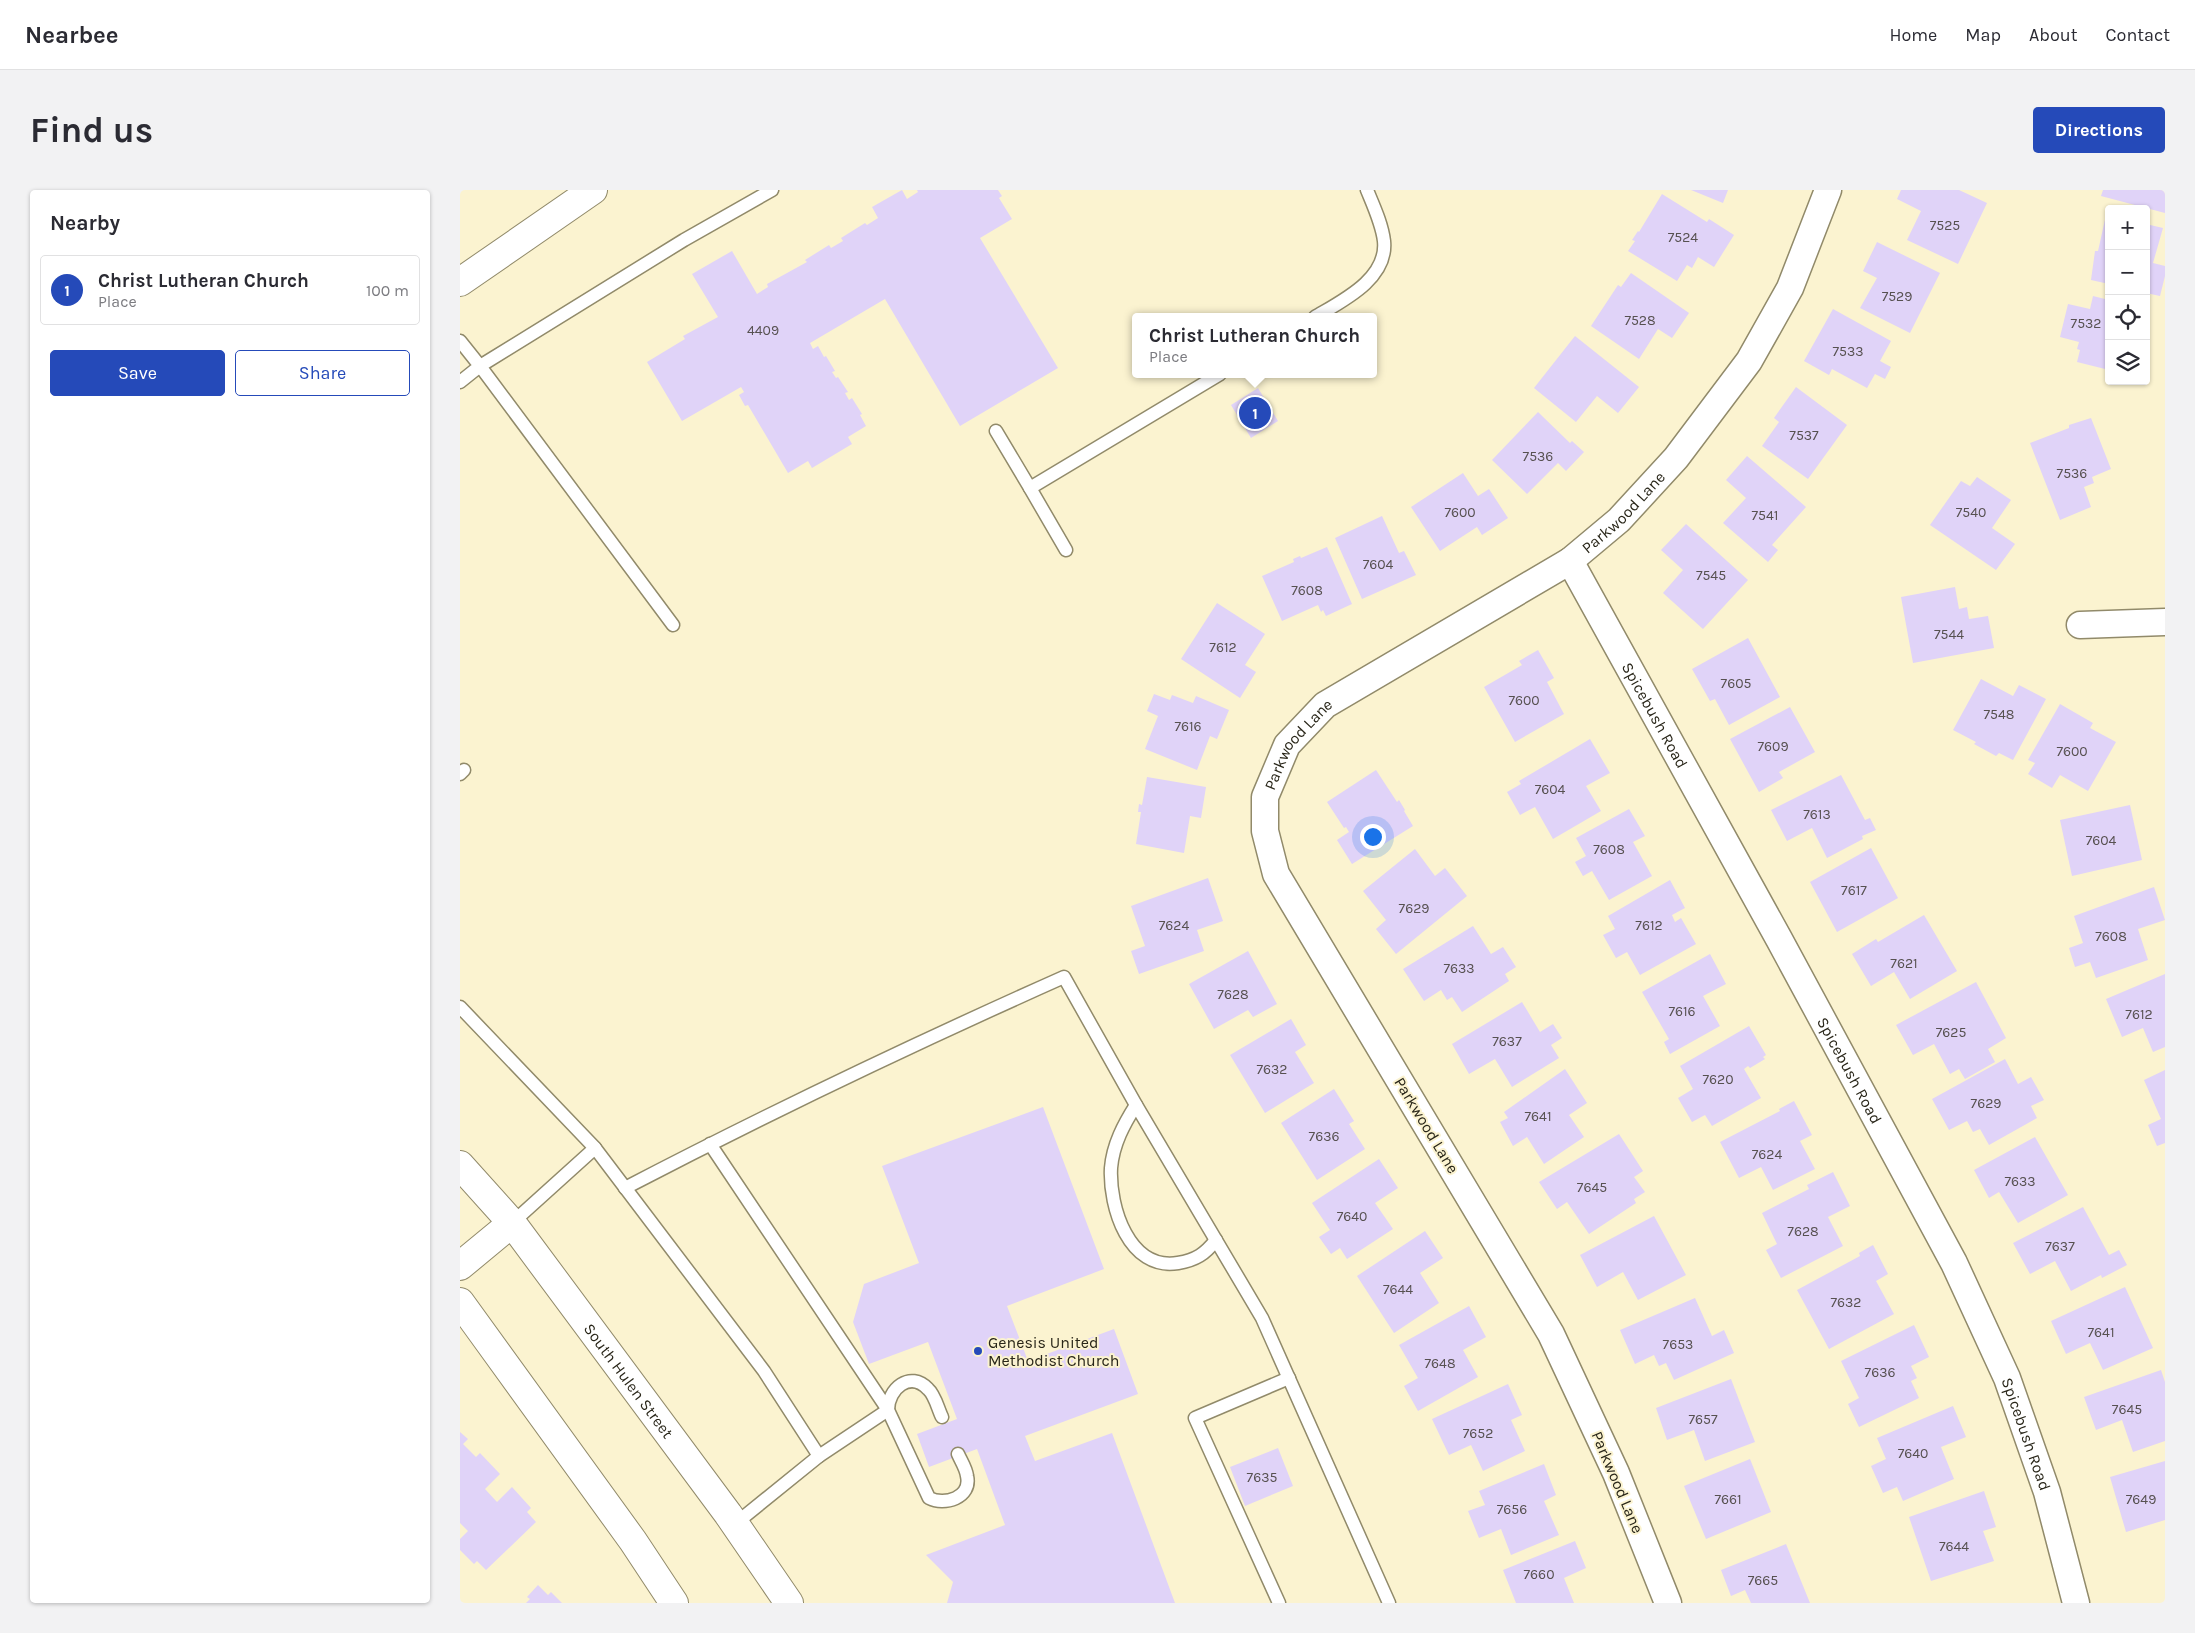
<!DOCTYPE html>
<html lang="en">
<head>
<meta charset="utf-8">
<style>
	body { margin:0; font-family:Karla,sans-serif; background:#f2f2f3; color:#2b2b33 }
	.controls { position:absolute; right:15px; top:15px; display:grid; overflow:hidden; border-radius:5px; box-shadow:0 1px 4px #0004 }
	.controls button { width:45px; height:45px; display:grid; place-items:center; padding:0; border:0; border-bottom:1px solid #e1e1e2; background:#fff; color:#2b2b33; font:25px sans-serif }
	.you { position:absolute; left:912px; top:646px; width:18px; height:18px; margin:-12px; border:4px solid #fff; border-radius:50%; background:#1a73e8; box-shadow:0 0 0 8px #1a73e833 }
	.badge { display:grid; place-items:center; width:32px; height:32px; border-radius:50%; background:#254ab9; color:#fff; font-size:16px; font-weight:700 }
	.pin { position:absolute; translate:-50% -50%; border:2px solid #fff; box-shadow:0 1px 5px #0006 }
	.popup { position:absolute; left:672px; top:123px; width:245px; height:65px; box-sizing:border-box; display:grid; place-content:center; border-radius:5px; background:#fff; filter:drop-shadow(0 1px 4px #0005); font-size:16px; white-space:nowrap; color:#7c7c81 }
	.popup b { font-size:19px; color:#2b2b33 }
	.popup::after { content:''; position:absolute; left:50%; top:100%; margin-left:-10px; border:10px solid transparent; border-top-color:#fff }
	.list { margin:0; padding:0; list-style:none }
	h2 { display:flex; justify-content:space-between; align-items:center; height:65px; margin:0; padding:0 20px; font-size:21px }
	h2 small { font-size:16px; font-weight:400; color:#7c7c81 }
	.list li { display:grid; grid-template-columns:32px 1fr auto; gap:15px; align-items:center; box-sizing:border-box; height:70px; margin:0 10px 10px; padding:0 10px; border:1px solid #e1e1e2; border-radius:5px }
	.list b { display:block; font-size:19px; white-space:nowrap }
	.list p { margin:0; font-size:16px; white-space:nowrap; color:#7c7c81 }
	.list em { font-size:16px; font-style:normal; color:#7c7c81 }
	.actions { display:flex; gap:10px; padding:15px 20px }
	.actions a { flex:1; padding:11px 0; border:1px solid #254ab9; border-radius:5px; text-align:center; font-size:18px; color:#254ab9 }
	.actions .main { background:#254ab9; color:#fff }
	.icon { flex:none; width:28px; height:28px; fill:none; stroke:currentColor; stroke-width:2; stroke-linecap:round; stroke-linejoin:round }
	.map { position:relative; flex:none; width:1705px; height:1413px; overflow:hidden; border-radius:5px }
	header { display:flex; align-items:center; gap:30px; box-sizing:border-box; height:70px; padding:0 25px; background:#fff; border-bottom:1px solid #e1e1e2 }
	header strong { font-size:24px }
	nav { display:flex; gap:28px; margin-inline-start:auto; font-size:18px }
	.intro { display:flex; align-items:center; justify-content:space-between; box-sizing:border-box; height:120px; padding:0 30px }
	h1 { margin:0; font-size:35px }
	.button { padding:12px 22px; border-radius:5px; background:#254ab9; color:#fff; font-size:18px; font-weight:700 }
	main { display:flex; gap:30px; padding:0 30px }
	aside { flex:1; background:#fff; border-radius:5px; box-shadow:0 1px 4px #0004 }
	.map>svg:first-child { display:block }
	.building { fill:#e0d3f8 }
	.lines { fill:none; stroke-linecap:round; stroke-linejoin:round }
	.service-casing { stroke:#918a6a; stroke-width:15 }
	.minor-casing { stroke:#918a6a; stroke-width:29 }
	.secondary-casing { stroke:#918a6a; stroke-width:30 }
	.service { stroke:#fff; stroke-width:12 }
	.minor { stroke:#fff; stroke-width:26 }
	.secondary { stroke:#fff; stroke-width:28 }
	.poi-dot { fill:#254ab9; stroke:#fbf3d0; stroke-width:2 }
	.labels { text-anchor:middle; stroke-width:4; stroke-linejoin:round; paint-order:stroke }
	.number-label { font-size:14px; fill:#575151 }
	.street-label { font-size:16px; fill:#292619; stroke:#fbf3d0 }
	.poi-label { font-size:16px; fill:#292619; stroke:#fbf3d0; text-anchor:start }
</style>
</head>
<body>
<header>
<strong>Nearbee</strong>
<nav><a>Home</a><a>Map</a><a>About</a><a>Contact</a></nav>
</header>
<div class="intro"><h1>Find us</h1><a class="button">Directions</a></div>
<main>
<aside>
<h2>Nearby<small></small></h2>
<ul class="list">
<li><span class="badge">1</span><div><b>Christ Lutheran Church</b><p>Place</p></div><em>100 m</em></li>
</ul>
<div class="actions"><a class="main">Save</a><a>Share</a></div>
</aside>
<div class="map">
<svg width="1705" height="1413" viewBox="0 0 1705 1413">
	<rect width="100%" height="100%" fill="#fbf3d0"/>
	<g class="building">
		<polygon points="442,0 447,9 458,2 457,0 538,0 542,6 539,8 552,29 520,48 598,178 500,236 425,109 350,153 353,159 358,156 364,167 366,166 375,181 372,182 376,188 378,187 388,202 385,203 389,210 392,208 402,224 400,225 406,236 388,247 392,254 352,278 348,271 328,283 288,215 285,216 279,205 284,202 281,197 222,231 187,172 225,149 223,146 258,127 232,84 272,61 297,104 308,97 307,94 347,72 345,70 369,55 371,58 383,51 381,48 405,33 407,35 418,28 412,17"/>
		<polygon points="1231,0 1268,0 1263,13"/>
		<polygon points="1441,0 1499,0 1527,13 1498,74 1447,50 1461,21 1437,9"/>
		<polygon points="1643,0 1705,0 1705,23 1641,6"/>
		<polygon points="1202,4 1247,32 1249,29 1274,45 1254,77 1238,67 1232,78 1227,75 1217,91 1168,61 1175,51 1172,50 1178,41 1179,42"/>
		<polygon points="1646,25 1649,25 1649,94 1631,90 1635,61 1638,61"/>
		<polygon points="1686,34 1703,38 1693,73 1705,76 1705,86 1700,106 1686,103"/>
		<polygon points="1417,52 1480,83 1450,143 1400,118 1417,88 1403,81"/>
		<polygon points="1171,83 1229,123 1212,148 1198,139 1179,169 1131,136 1158,95 1161,97"/>
		<polygon points="1633,106 1649,110 1649,180 1617,172 1620,160 1617,159 1619,152 1600,147 1608,114 1630,119"/>
		<polygon points="1373,119 1431,151 1420,171 1431,177 1425,189 1415,184 1407,198 1372,179 1369,185 1344,171"/>
		<polygon points="1115,146 1179,197 1158,223 1137,206 1116,232 1074,198"/>
		<polygon points="1336,197 1387,235 1348,289 1302,256 1319,232 1314,228"/>
		<polygon points="798,198 818,231 791,248 771,215"/>
		<polygon points="1078,222 1110,253 1112,251 1124,262 1106,281 1098,273 1067,304 1032,270"/>
		<polygon points="1631,228 1651,279 1632,287 1634,293 1624,297 1631,317 1600,330 1570,253 1609,238 1609,235"/>
		<polygon points="1287,266 1346,317 1312,355 1318,360 1308,372 1263,333 1286,308 1266,290"/>
		<polygon points="1003,283 1018,306 1029,299 1048,328 1022,345 1017,337 980,361 951,317"/>
		<polygon points="1517,287 1551,310 1532,338 1555,354 1536,380 1470,335 1501,291 1510,296"/>
		<polygon points="922,326 939,363 944,361 956,385 902,409 875,348"/>
		<polygon points="1226,334 1288,390 1243,439 1203,403 1223,380 1201,360"/>
		<polygon points="867,357 892,414 866,426 863,420 861,422 858,415 822,431 802,386 834,372 833,369 840,366 841,368"/>
		<polygon points="1495,397 1499,419 1507,417 1509,429 1528,426 1534,458 1453,473 1441,407"/>
		<polygon points="757,413 805,444 785,475 796,482 780,508 721,469"/>
		<polygon points="1288,448 1320,507 1269,535 1255,509 1250,511 1232,479"/>
		<polygon points="1078,460 1094,488 1087,492 1104,524 1055,552 1024,497 1062,475 1059,471"/>
		<polygon points="1521,489 1553,506 1559,495 1586,509 1553,570 1539,563 1536,566 1514,554 1516,552 1493,540"/>
		<polygon points="694,504 710,510 712,505 733,513 736,506 769,520 757,549 750,546 737,580 685,559 698,526 687,521"/>
		<polygon points="1600,514 1633,533 1630,538 1656,552 1628,601 1600,585 1592,598 1568,584 1575,573 1568,570"/>
		<polygon points="1330,517 1355,562 1319,582 1323,588 1299,602 1270,549"/>
		<polygon points="1130,549 1150,583 1126,596 1141,621 1093,649 1075,617 1060,625 1047,602 1061,594 1059,591"/>
		<polygon points="916,580 937,612 939,610 945,620 944,621 953,636 892,674 877,650 889,642 886,637 884,638 867,612"/>
		<polygon points="1381,585 1405,630 1410,628 1416,640 1402,646 1403,649 1367,668 1352,638 1327,651 1311,620"/>
		<polygon points="687,587 746,597 741,628 730,626 724,663 676,654 681,622 678,622 679,614 682,615"/>
		<polygon points="1670,615 1682,670 1612,686 1600,630"/>
		<polygon points="1169,619 1185,646 1173,652 1192,686 1149,710 1132,681 1123,686 1115,672 1126,666 1116,648"/>
		<polygon points="1411,658 1438,708 1377,742 1350,692"/>
		<polygon points="955,659 975,686 985,678 1007,706 936,764 916,739 926,730 903,701"/>
		<polygon points="748,688 763,731 737,740 744,761 679,784 671,761 685,756 671,716"/>
		<polygon points="1210,690 1225,718 1212,725 1215,732 1221,728 1236,754 1180,785 1167,762 1156,768 1143,745 1155,739 1148,726"/>
		<polygon points="1694,697 1705,730 1678,739 1688,770 1636,788 1630,772 1615,777 1609,758 1623,753 1614,726"/>
		<polygon points="1464,725 1497,781 1450,809 1434,782 1411,796 1392,764 1416,749 1418,752"/>
		<polygon points="1013,736 1031,764 1043,757 1056,777 1045,784 1049,791 1002,822 992,807 987,810 981,800 964,811 943,779"/>
		<polygon points="788,761 817,814 793,827 788,820 754,839 729,794"/>
		<polygon points="1250,764 1266,794 1243,806 1260,836 1210,864 1204,852 1209,849 1182,802"/>
		<polygon points="1705,784 1705,857 1693,862 1683,838 1662,847 1646,809"/>
		<polygon points="1516,792 1546,848 1528,859 1535,872 1505,889 1499,879 1490,884 1474,854 1453,865 1436,835"/>
		<polygon points="1062,812 1080,842 1093,834 1102,848 1091,855 1099,868 1052,897 1035,869 1009,884 992,854"/>
		<polygon points="831,829 846,855 835,862 854,893 805,923 770,865"/>
		<polygon points="1289,836 1306,865 1303,867 1305,869 1290,878 1288,876 1284,879 1301,908 1252,936 1245,925 1232,932 1218,908 1233,899 1220,876"/>
		<polygon points="1545,869 1558,894 1571,887 1584,910 1571,916 1577,928 1529,955 1520,939 1513,942 1507,931 1489,940 1472,909"/>
		<polygon points="1105,879 1127,913 1109,925 1124,947 1084,974 1067,947 1053,956 1040,932 1048,928 1044,922"/>
		<polygon points="1705,880 1705,953 1697,956 1688,935 1701,929 1684,890"/>
		<polygon points="874,899 894,931 889,934 905,959 857,990 821,933"/>
		<polygon points="1334,911 1352,945 1340,951 1355,979 1313,1000 1301,977 1279,988 1260,952 1320,921 1319,919"/>
		<polygon points="583,917 644,1079 547,1116 568,1171 654,1139 678,1204 565,1246 575,1271 652,1243 715,1413 487,1413 493,1392 466,1365 545,1335 517,1259 469,1277 457,1244 497,1229 468,1152 409,1174 393,1132 404,1094 459,1073 422,976"/>
		<polygon points="1159,944 1183,981 1174,987 1185,1002 1174,1009 1176,1013 1129,1044 1107,1012 1097,1019 1079,992"/>
		<polygon points="1575,947 1608,1005 1558,1033 1539,1002 1529,1008 1514,980"/>
		<polygon points="919,969 938,998 915,1013 933,1039 887,1069 880,1058 871,1064 859,1047 870,1040 852,1013"/>
		<polygon points="1373,982 1390,1016 1368,1027 1383,1056 1321,1088 1306,1060 1317,1054 1302,1023 1349,999 1347,995"/>
		<polygon points="1623,1017 1649,1065 1659,1060 1667,1075 1642,1088 1641,1085 1611,1101 1595,1071 1570,1084 1553,1053"/>
		<polygon points="1194,1026 1226,1085 1178,1110 1163,1082 1137,1097 1120,1065"/>
		<polygon points="965,1041 983,1068 960,1083 979,1113 934,1143 897,1086"/>
		<polygon points="1413,1055 1428,1084 1416,1091 1434,1124 1369,1159 1337,1100 1400,1066 1399,1063"/>
		<polygon points="1665,1097 1693,1158 1643,1180 1630,1153 1606,1164 1591,1131"/>
		<polygon points="1235,1108 1252,1146 1264,1140 1274,1163 1214,1190 1206,1173 1199,1176 1194,1165 1175,1174 1160,1140"/>
		<polygon points="1009,1116 1026,1147 1003,1160 1018,1187 958,1221 944,1196 958,1188 939,1155"/>
		<polygon points="1454,1135 1469,1167 1451,1176 1457,1188 1451,1191 1459,1208 1399,1237 1388,1214 1399,1208 1381,1171"/>
		<polygon points="1701,1180 1705,1192 1705,1251 1673,1262 1662,1230 1636,1240 1624,1207"/>
		<polygon points="1271,1189 1295,1252 1245,1271 1234,1240 1207,1250 1196,1218"/>
		<polygon points="1048,1194 1062,1225 1051,1230 1065,1261 1023,1281 1011,1255 989,1265 972,1229"/>
		<polygon points="1493,1216 1506,1247 1481,1257 1494,1289 1443,1311 1437,1297 1423,1303 1411,1276 1426,1269 1417,1248"/>
		<polygon points="0,1242 8,1249 3,1254 16,1267 20,1263 40,1284 25,1299 37,1312 52,1297 71,1318 67,1322 76,1332 26,1380 17,1371 14,1374 0,1360 0,1349 8,1341 0,1333"/>
		<polygon points="818,1258 833,1296 785,1316 770,1277"/>
		<polygon points="1290,1269 1311,1322 1246,1349 1224,1296"/>
		<polygon points="1705,1271 1705,1330 1666,1342 1650,1287"/>
		<polygon points="1084,1274 1096,1305 1084,1311 1099,1345 1051,1365 1041,1339 1019,1348 1008,1321 1025,1315 1019,1301"/>
		<polygon points="1524,1301 1536,1337 1523,1341 1534,1371 1471,1391 1449,1327"/>
		<polygon points="1115,1351 1126,1378 1104,1388 1114,1413 1056,1413 1043,1380"/>
		<polygon points="1326,1354 1350,1413 1291,1413 1285,1400 1271,1406 1261,1380"/>
		<polygon points="78,1395 88,1405 91,1402 102,1413 66,1413 70,1409 67,1407"/>
	</g>
	<g class="lines">
		<defs>
			<g id="service">
				<path d="M855,127C882,111 928,89 924,51C922,34 914,17 907,0"/>
				<polyline points="0,151 20,176 0,192"/>
				<polyline points="536,241 570,298 760,184"/>
				<polyline points="570,298 606,360"/>
				<polyline points="213,435 20,176 224,50 312,0"/>
				<polyline points="0,584 4,580"/>
				<polyline points="0,817 135,958 52,1033"/>
				<path d="M676,915C664,934 653,954 651,978C649,1017 669,1081 718,1073C736,1070 745,1064 756,1050"/>
				<path d="M250,954L428,1220L469,1308C484,1316 512,1308 507,1286C506,1278 501,1271 498,1264"/>
				<polyline points="135,958 304,1181 359,1266 275,1334"/>
				<path d="M165,998C309,923 456,853 604,787L676,915L802,1128L929,1413"/>
				<path d="M359,1266L428,1220C428,1199 450,1180 468,1199C475,1205 478,1219 482,1227"/>
				<polyline points="819,1413 735,1228 829,1188"/>
			</g>
			<g id="minor">
				<path id="s1" d="M1110,371L1319,749L1494,1073L1547,1188L1587,1302L1616,1413"/>
				<polyline points="1620,435 1705,432"/>
				<path id="s2" d="M1208,1413L1156,1283L1091,1144L816,684L805,641V607L827,555L865,515L1110,371L1159,330L1216,268L1289,171L1330,98L1368,0"/>
			</g>
			<g id="secondary">
				<polyline points="0,92 133,0"/>
				<path id="s3" d="M0,975L52,1033L268,1324L329,1413"/>
				<polyline points="0,1076 52,1033"/>
				<polyline points="0,1112 173,1351 214,1413"/>
			</g>
		</defs>
		<use href="#service" class="service-casing"/>
		<use href="#minor" class="minor-casing"/>
		<use href="#secondary" class="secondary-casing"/>
		<use href="#service" class="service"/>
		<use href="#minor" class="minor"/>
		<use href="#secondary" class="secondary"/>
	</g>
	<circle class="poi-dot" cx="518" cy="1161" r="5"/>
	<g class="labels">
		<g class="number-label">
			<text x="1485" y="40">7525</text>
			<text x="1223" y="52">7524</text>
			<text x="1437" y="111">7529</text>
			<text x="1180" y="135">7528</text>
			<text x="1626" y="138">7532</text>
			<text x="303" y="145">4409</text>
			<text x="1388" y="166">7533</text>
			<text x="1344" y="250">7537</text>
			<text x="1078" y="271">7536</text>
			<text x="1612" y="288">7536</text>
			<text x="1000" y="327">7600</text>
			<text x="1511" y="327">7540</text>
			<text x="1305" y="330">7541</text>
			<text x="918" y="379">7604</text>
			<text x="1251" y="390">7545</text>
			<text x="847" y="405">7608</text>
			<text x="1489" y="449">7544</text>
			<text x="763" y="462">7612</text>
			<text x="1276" y="498">7605</text>
			<text x="1064" y="515">7600</text>
			<text x="1539" y="529">7548</text>
			<text x="728" y="541">7616</text>
			<text x="1313" y="561">7609</text>
			<text x="1612" y="566">7600</text>
			<text x="1090" y="604">7604</text>
			<text x="1357" y="629">7613</text>
			<text x="1641" y="655">7604</text>
			<text x="1149" y="664">7608</text>
			<text x="1394" y="705">7617</text>
			<text x="954" y="723">7629</text>
			<text x="714" y="740">7624</text>
			<text x="1189" y="740">7612</text>
			<text x="1651" y="751">7608</text>
			<text x="1444" y="778">7621</text>
			<text x="999" y="783">7633</text>
			<text x="773" y="809">7628</text>
			<text x="1222" y="826">7616</text>
			<text x="1679" y="829">7612</text>
			<text x="1491" y="847">7625</text>
			<text x="1047" y="856">7637</text>
			<text x="812" y="884">7632</text>
			<text x="1258" y="894">7620</text>
			<text x="1526" y="918">7629</text>
			<text x="1078" y="931">7641</text>
			<text x="864" y="951">7636</text>
			<text x="1307" y="969">7624</text>
			<text x="1560" y="996">7633</text>
			<text x="1132" y="1002">7645</text>
			<text x="892" y="1031">7640</text>
			<text x="1343" y="1046">7628</text>
			<text x="1600" y="1061">7637</text>
			<text x="938" y="1104">7644</text>
			<text x="1386" y="1117">7632</text>
			<text x="1641" y="1147">7641</text>
			<text x="1218" y="1159">7653</text>
			<text x="980" y="1178">7648</text>
			<text x="1420" y="1187">7636</text>
			<text x="1667" y="1224">7645</text>
			<text x="1243" y="1234">7657</text>
			<text x="1018" y="1248">7652</text>
			<text x="1453" y="1268">7640</text>
			<text x="802" y="1292">7635</text>
			<text x="1268" y="1314">7661</text>
			<text x="1681" y="1314">7649</text>
			<text x="1052" y="1324">7656</text>
			<text x="1494" y="1361">7644</text>
			<text x="1079" y="1389">7660</text>
			<text x="1303" y="1395">7665</text>
		</g>
		<g class="street-label">
			<text dy="6" stroke="none"><textPath href="#s2" startOffset="1376">Parkwood Lane</textPath></text>
			<text dy="6" stroke="none"><textPath href="#s1" startOffset="176">Spicebush Road</textPath></text>
			<text dy="6" stroke="none"><textPath href="#s2" startOffset="971">Parkwood Lane</textPath></text>
			<text dy="6" stroke="none"><textPath href="#s1" startOffset="581">Spicebush Road</textPath></text>
			<text transform="translate(967 935) rotate(59)" y="6">Parkwood Lane</text>
			<text dy="6" stroke="none"><textPath href="#s3" startOffset="274">South Hulen Street</textPath></text>
			<text dy="6" stroke="none"><textPath href="#s1" startOffset="986">Spicebush Road</textPath></text>
			<text transform="translate(1158 1292) rotate(67)" y="6">Parkwood Lane</text>
		</g>
		<g class="poi-label">
			<text x="528" y="1158">Genesis United<tspan x="528" dy="18">Methodist Church</tspan></text>
		</g>
	</g>
</svg>
<div class="controls">
<button>+</button>
<button>−</button>
<button><svg class="icon" aria-label="locate" viewBox="0 0 24 24"><circle cx="12" cy="12" r="6"/><path d="M12 2v4M12 18v4M2 12h4M18 12h4"/></svg></button>
<button><svg class="icon" aria-label="layers" viewBox="0 0 24 24"><path d="M12 4l9 5-9 5-9-5zM3 14l9 5 9-5"/></svg></button>
</div>
<div class="you"></div>
<div class="pin badge" style="left:795px;top:223px">1</div>
<div class="popup"><b>Christ Lutheran Church</b>Place</div>
</div>
</main>
</body>
</html>
